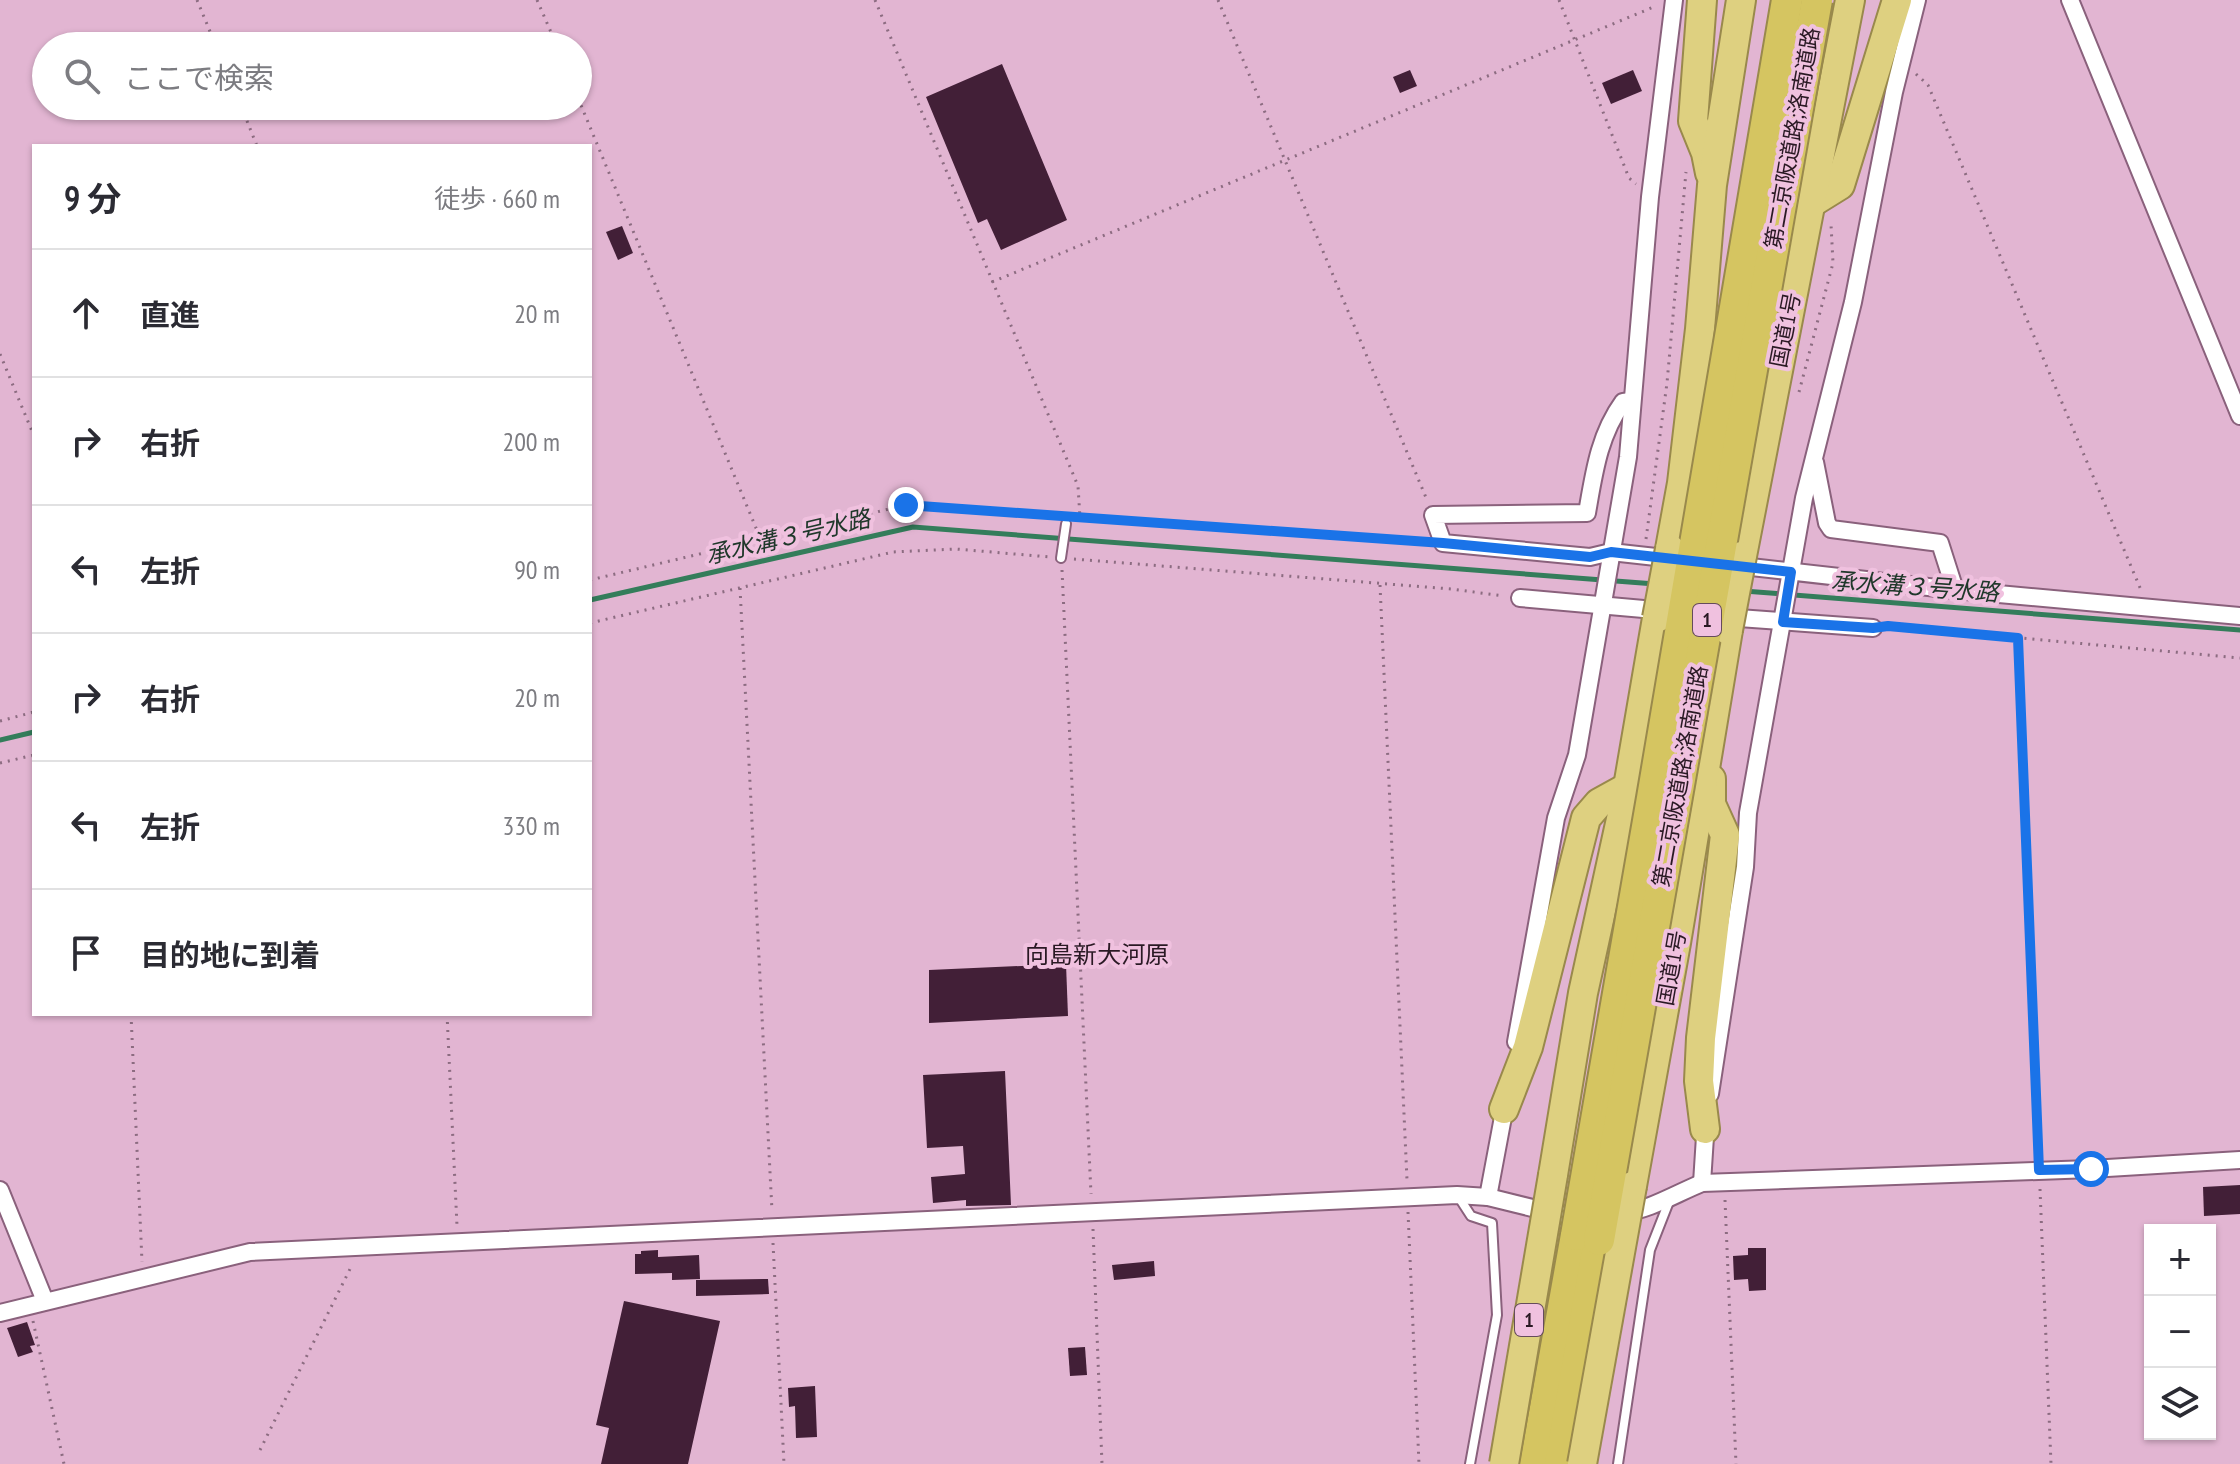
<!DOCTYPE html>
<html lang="ja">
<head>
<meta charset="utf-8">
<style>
	body { margin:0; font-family:"PT Sans Narrow","Noto Sans JP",sans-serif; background:#f2f2f3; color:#2b2b33 }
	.controls { position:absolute; right:24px; bottom:24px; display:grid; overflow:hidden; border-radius:0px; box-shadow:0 2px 6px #0004 }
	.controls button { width:72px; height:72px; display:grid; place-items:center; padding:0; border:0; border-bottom:2px solid #e1e1e2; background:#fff; color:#2b2b33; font:40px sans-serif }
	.stop { position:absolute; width:24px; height:24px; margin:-18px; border:6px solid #1a73e8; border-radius:50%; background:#fff }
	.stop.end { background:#1a73e8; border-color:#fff; box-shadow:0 2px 8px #0008 }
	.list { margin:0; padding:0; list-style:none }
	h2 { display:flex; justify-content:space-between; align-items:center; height:104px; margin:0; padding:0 32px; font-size:34px }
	h2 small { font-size:26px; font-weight:400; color:#7c7c81 }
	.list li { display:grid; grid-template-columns:52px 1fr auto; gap:24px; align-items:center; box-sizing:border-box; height:128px; padding:0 32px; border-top:2px solid #e1e1e2 }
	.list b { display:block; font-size:30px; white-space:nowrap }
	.list em { font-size:26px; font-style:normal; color:#7c7c81 }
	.icon { flex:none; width:44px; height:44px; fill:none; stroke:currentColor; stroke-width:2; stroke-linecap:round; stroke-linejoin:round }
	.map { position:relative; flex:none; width:2240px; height:1464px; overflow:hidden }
	.search { position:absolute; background:#fff; box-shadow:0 2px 6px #0004; left:32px; top:32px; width:560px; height:88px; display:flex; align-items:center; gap:20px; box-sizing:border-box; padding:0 28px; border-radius:44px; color:#7c7c81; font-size:30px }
	.panel { position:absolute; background:#fff; box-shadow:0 2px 6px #0004; left:32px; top:144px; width:560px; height:872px; border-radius:0px }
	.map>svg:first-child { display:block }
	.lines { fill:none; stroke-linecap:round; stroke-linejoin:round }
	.stream { stroke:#347d5b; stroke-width:5 }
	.building { fill:#421f37 }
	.service-casing { stroke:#8a617c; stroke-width:12 }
	.minor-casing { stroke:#8a617c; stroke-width:20 }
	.trunk-casing { stroke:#99894c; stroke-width:32 }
	.motorway-casing { stroke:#99894c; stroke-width:34 }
	.path { stroke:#8c6c81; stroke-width:3; stroke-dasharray:2 6; stroke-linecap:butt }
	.service { stroke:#fff; stroke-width:8 }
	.minor { stroke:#fff; stroke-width:16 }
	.trunk { stroke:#ded080; stroke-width:28 }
	.motorway { stroke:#d5c561; stroke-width:30 }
	.trunk-bridge-casing { stroke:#99894c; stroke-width:32; stroke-linecap:butt }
	.motorway-bridge-casing { stroke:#99894c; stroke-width:34; stroke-linecap:butt }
	.trunk-bridge { stroke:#ded080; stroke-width:28 }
	.motorway-bridge { stroke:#d5c561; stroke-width:30 }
	.route { stroke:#1a73e8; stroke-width:10 }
	.labels { text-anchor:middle; stroke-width:8; stroke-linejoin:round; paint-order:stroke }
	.shield { fill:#f0c1df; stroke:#654b5c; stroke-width:2 }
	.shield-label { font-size:20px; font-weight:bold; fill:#2a1924 }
	.street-label { font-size:22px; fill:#2a1924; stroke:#f0c1df }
	.water-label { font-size:24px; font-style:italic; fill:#20382b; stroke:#f0c1df }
	.neighbourhood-label { font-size:24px; fill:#2a1924; stroke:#f0c1df }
</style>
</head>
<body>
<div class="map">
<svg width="2240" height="1464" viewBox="0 0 2240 1464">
	<rect width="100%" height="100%" fill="#e2b5d2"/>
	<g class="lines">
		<g class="stream">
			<polyline points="1744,591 2240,630"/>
			<polyline points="590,600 913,527 1655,584"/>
			<polyline points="0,740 34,732"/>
		</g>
	</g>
	<g class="building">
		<polygon points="1002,64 1067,220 1001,250 987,219 978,223 926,97"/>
		<polygon points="1410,70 1417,86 1400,93 1393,77"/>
		<polygon points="1633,70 1642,91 1611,104 1602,83"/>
		<polygon points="622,226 633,253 618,260 606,232"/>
		<polygon points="1066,964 1068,1016 929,1023 929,970"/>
		<polygon points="1005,1071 1011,1205 966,1206 966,1200 933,1203 931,1177 965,1174 963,1146 927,1148 923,1075"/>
		<polygon points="2240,1185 2240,1214 2204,1216 2203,1187"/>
		<polygon points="1748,1248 1766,1248 1766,1290 1749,1291 1748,1279 1734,1280 1733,1256 1748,1255"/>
		<polygon points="658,1250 658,1257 699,1255 700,1279 672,1280 672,1273 635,1274 635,1254 641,1254 641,1251"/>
		<polygon points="1154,1261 1155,1276 1114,1280 1112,1265"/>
		<polygon points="768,1279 769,1294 696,1296 696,1280"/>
		<polygon points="624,1301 720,1321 688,1464 601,1464 609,1428 596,1425"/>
		<polygon points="27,1322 35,1345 30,1346 33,1352 18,1357 7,1328"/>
		<polygon points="1085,1347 1087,1375 1070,1376 1068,1348"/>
		<polygon points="815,1386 817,1437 796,1438 795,1406 789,1407 788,1388"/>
	</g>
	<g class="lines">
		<defs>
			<g id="service">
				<polyline points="1061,558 1066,524"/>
				<polyline points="1458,1196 1471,1216 1492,1223 1497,1315 1470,1464"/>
				<polyline points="1618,1464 1650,1250 1670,1199"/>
			</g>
			<g id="minor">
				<polyline points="2070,0 2240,416"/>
				<path d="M1631,401L1623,402C1599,435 1594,473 1587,513L1433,515L1443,543L1590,557L1611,552L1674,559"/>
				<polyline points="1815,462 1827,523 1831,529 1940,543 1955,590"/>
				<polyline points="1733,565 1955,590 2240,616"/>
				<polyline points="1520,598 1666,611"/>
				<polyline points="1725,617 1873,628"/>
				<polyline points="1516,1042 1556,818 1577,755 1628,457 1650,197 1674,0"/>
				<polyline points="1710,1094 1745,867 1748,813 1804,498 1853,302 1894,92 1917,0"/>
				<polyline points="1702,1183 1706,1121"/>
				<polyline points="0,1190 45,1301"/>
				<polyline points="1488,1197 1506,1101"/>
				<path d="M1622,1213C1648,1211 1677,1193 1702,1183L2091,1169L2240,1160"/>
				<polyline points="0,1313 250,1252 1457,1195 1488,1197 1569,1217 1583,1216"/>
			</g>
			<g id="trunk">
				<polyline points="1702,0 1693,121 1706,153 1710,173"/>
				<polyline points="1811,203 1840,185 1897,0"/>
				<polyline points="1670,549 1682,483 1700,329 1712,185 1741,0"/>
				<polyline points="1742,556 1850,0"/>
				<polyline points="1504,1109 1528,1047 1586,818 1599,803 1628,787"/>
				<polyline points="1705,1129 1699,1081 1701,1038 1725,835 1711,804 1711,779"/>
				<polyline points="1553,1175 1583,993 1628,787 1657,618"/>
				<polyline points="1632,1186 1676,943 1728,630"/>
			</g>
			<g id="motorway">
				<polyline points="1535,1464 1576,1235"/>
				<polyline points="1560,1464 1599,1240"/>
			</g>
		</defs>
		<use href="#service" class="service-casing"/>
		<use href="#minor" class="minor-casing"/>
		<use href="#trunk" class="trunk-casing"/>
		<use href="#motorway" class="motorway-casing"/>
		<g class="path">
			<polyline points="197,0 216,46"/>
			<polyline points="537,0 557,46"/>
			<polyline points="875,0 1078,486 1080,518"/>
			<polyline points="1218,0 1427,500"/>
			<polyline points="1559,0 1629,178 1636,184"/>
			<polyline points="1916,74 1928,85 2141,590"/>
			<polyline points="578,98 761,540"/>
			<polyline points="241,106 257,146"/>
			<polyline points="992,282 1656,6"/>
			<polyline points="0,354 34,436"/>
			<polyline points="1799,392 1833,263 1831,224"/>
			<polyline points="1076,518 1424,541"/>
			<polyline points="1646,539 1667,383 1686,172"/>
			<polyline points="1074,559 1451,589 1504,596"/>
			<polyline points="1062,570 1091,1194"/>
			<polyline points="590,580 906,505 1057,516"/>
			<polyline points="1380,585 1407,1180"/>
			<polyline points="740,588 772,1211"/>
			<polyline points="590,623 893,552 956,549 1050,557"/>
			<polyline points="1889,626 2240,658"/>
			<polyline points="2018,638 2038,1154"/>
			<polyline points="0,721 34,712"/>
			<polyline points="0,763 34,755"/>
			<polyline points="131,1014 142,1262"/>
			<polyline points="447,1014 457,1226"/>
			<polyline points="2040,1189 2051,1464"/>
			<polyline points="1725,1200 1736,1464"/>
			<polyline points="1408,1212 1419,1464"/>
			<polyline points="1093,1229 1102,1464"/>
			<polyline points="773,1243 784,1464"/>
			<polyline points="33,1321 64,1464"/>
			<polyline points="260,1450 352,1265"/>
		</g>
		<use href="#service" class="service"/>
		<use href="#minor" class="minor"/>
		<use href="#trunk" class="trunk"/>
		<use href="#motorway" class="motorway"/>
		<defs>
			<g id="trunk-bridge">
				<polyline points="1657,618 1670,549"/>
				<polyline points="1728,630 1742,556"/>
				<polyline points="1504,1464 1553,1175"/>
				<polyline points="1582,1464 1632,1186"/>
			</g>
			<g id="motorway-bridge">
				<polyline points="1576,1235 1652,798 1787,0"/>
				<polyline points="1599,1240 1817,0"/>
			</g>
		</defs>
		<use href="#trunk-bridge" class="trunk-bridge-casing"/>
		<use href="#motorway-bridge" class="motorway-bridge-casing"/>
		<use href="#trunk-bridge" class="trunk-bridge"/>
		<use href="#motorway-bridge" class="motorway-bridge"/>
	</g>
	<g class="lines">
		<polyline class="route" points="906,505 1443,543 1590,557 1611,552 1791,572 1783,622 1873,628 1888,626 2018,638 2039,1170 2091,1169"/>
	</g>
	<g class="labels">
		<g class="shield">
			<rect x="1693" y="604" width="28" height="32" rx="6"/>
			<rect x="1515" y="1304" width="28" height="32" rx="6"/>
		</g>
		<g class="shield-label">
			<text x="1707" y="627">1</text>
			<text x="1529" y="1327">1</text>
		</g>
		<g class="street-label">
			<text transform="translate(1792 138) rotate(-80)" y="8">第二京阪道路;洛南道路</text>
			<text transform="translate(1785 330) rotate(-79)" y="8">国道1号</text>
			<text transform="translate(1680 776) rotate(-80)" y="8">第二京阪道路;洛南道路</text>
			<text transform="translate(1671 968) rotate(-80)" y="8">国道1号</text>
		</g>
		<g class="water-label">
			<text transform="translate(788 537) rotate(-13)" y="8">承水溝３号水路</text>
			<text transform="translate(1915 587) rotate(4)" y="8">承水溝３号水路</text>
		</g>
		<g class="neighbourhood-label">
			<text x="1097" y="963">向島新大河原</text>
		</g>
	</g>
</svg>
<div class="controls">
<button>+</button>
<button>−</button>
<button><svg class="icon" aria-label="layers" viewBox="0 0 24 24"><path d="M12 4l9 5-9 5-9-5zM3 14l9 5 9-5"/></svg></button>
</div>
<div class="stop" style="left:2091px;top:1169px"></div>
<div class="stop end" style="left:906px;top:505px"></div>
<div class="search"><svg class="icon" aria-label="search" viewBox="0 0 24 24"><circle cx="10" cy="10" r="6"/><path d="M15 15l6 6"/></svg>ここで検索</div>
<section class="panel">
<h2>9 分<small>徒歩 · 660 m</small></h2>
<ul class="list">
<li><svg class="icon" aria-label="ahead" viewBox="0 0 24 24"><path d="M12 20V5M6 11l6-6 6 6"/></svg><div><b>直進</b></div><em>20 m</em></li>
<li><svg class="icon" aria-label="right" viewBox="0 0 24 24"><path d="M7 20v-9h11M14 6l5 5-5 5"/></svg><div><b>右折</b></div><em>200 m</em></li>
<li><svg class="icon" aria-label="left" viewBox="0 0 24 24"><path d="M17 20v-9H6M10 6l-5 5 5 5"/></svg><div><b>左折</b></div><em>90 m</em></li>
<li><svg class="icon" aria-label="right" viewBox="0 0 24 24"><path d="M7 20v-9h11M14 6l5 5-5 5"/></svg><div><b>右折</b></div><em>20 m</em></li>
<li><svg class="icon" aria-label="left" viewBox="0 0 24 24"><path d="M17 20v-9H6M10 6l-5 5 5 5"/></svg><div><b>左折</b></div><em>330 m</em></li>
<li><svg class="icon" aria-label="arrive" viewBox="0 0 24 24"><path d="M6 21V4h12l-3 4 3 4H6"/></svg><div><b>目的地に到着</b></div></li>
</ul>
</section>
</div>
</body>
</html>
